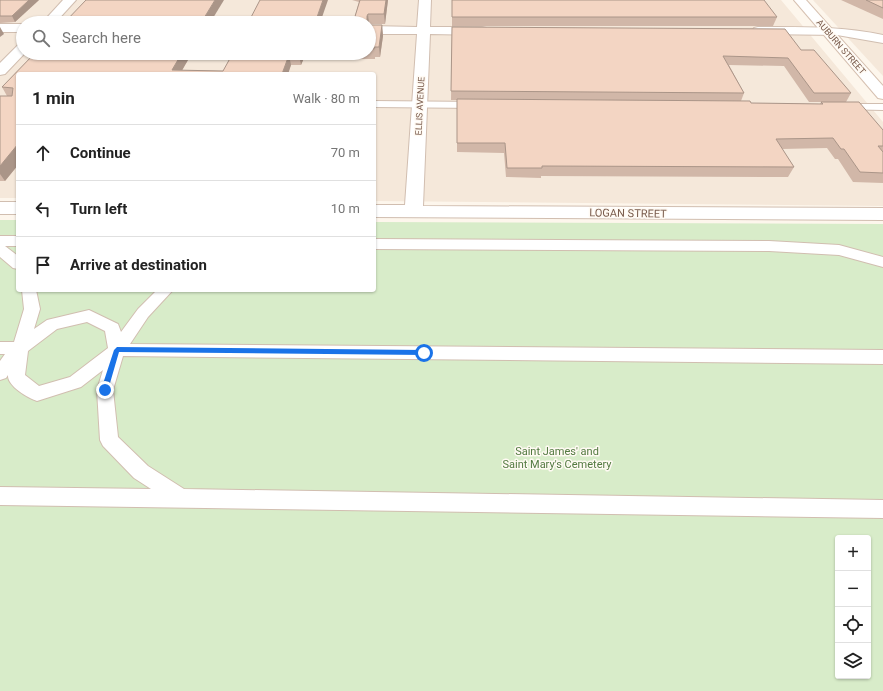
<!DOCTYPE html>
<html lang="en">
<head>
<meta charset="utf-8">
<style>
	body { margin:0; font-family:Roboto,sans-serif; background:#f6f6f6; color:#222 }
	.controls { position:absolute; right:12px; bottom:12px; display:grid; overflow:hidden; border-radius:4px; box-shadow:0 1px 3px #0004 }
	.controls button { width:36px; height:36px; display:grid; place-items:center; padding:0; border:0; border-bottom:1px solid #e0e0e0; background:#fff; color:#222; font:20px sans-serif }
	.stop { position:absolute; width:12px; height:12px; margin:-9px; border:3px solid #1a73e8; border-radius:50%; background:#fff }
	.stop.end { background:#1a73e8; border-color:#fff; box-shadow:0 1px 4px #0008 }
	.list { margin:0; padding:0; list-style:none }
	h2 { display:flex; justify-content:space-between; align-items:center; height:52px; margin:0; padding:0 16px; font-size:17px }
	h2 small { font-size:13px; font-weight:400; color:#767676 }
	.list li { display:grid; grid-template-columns:26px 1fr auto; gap:12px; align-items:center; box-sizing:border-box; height:56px; padding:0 16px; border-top:1px solid #e0e0e0 }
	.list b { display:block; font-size:15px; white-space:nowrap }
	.list em { font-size:13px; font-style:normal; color:#767676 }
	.icon { flex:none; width:22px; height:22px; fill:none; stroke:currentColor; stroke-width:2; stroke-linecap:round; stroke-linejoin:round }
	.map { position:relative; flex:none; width:883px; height:691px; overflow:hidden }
	.search { position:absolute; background:#fff; box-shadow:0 1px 3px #0004; left:16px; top:16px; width:360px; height:44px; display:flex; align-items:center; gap:10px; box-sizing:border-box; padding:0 14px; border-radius:22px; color:#767676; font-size:15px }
	.panel { position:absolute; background:#fff; box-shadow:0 1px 3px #0004; left:16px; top:72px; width:360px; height:220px; border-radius:4px }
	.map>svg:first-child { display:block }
	.residential { fill:#f5e8da; fill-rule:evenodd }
	.green { fill:#d8ecc9; fill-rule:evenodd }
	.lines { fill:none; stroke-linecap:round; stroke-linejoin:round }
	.lane-casing { stroke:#d1beb0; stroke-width:2 }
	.street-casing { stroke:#d1beb0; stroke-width:2 }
	.secondary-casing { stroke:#d6c0b0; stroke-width:2 }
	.lane { fill:#fff; fill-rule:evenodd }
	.street { fill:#fff; fill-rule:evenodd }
	.secondary { fill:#fff; fill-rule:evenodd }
	.wall { fill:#d1b7a8; fill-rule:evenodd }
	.shaded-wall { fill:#aa9588 }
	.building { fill:#f3d5c3; stroke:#aa9588 }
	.route { fill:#1a73e8 }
	.labels { text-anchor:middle; stroke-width:3; stroke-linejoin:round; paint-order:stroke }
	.far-street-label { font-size:9px; fill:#7a5c4d; stroke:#fffaf3 }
	.street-label { font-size:11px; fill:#7a5c4d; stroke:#fffaf3 }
	.park-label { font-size:11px; fill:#537a41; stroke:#fffaf3 }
</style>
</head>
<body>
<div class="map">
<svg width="883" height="691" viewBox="0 0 883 691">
	<rect width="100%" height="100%" fill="#fdf6ec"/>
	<g class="residential">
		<path d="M0,0H781L883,122V206L374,201V74H18V198H0ZM23,23H369V53H23Z"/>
		<polygon points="813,0 883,0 883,76"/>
	</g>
	<path class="green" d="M0,220H18V290H374V222L883,224V691H0ZM838,538H868V676H838Z"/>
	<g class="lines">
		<defs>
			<g id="lane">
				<polygon points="374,101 478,102 483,105 478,108 374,107"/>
				<polygon points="842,104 883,104 883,110 838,109 837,107 838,105"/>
				<polygon points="0,236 18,236 18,246 5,246 18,256 18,269 13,268 0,257"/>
				<polygon points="374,239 769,241 839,245 883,257 883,267 839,255 769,251 374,249"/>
				<path d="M22,290H36L40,309L34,329L47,320L89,310L118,324L121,332L138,309L157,290H173L148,317L130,344L883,350V364L123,356L113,390L118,437L148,466L184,489L883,500V518L0,505V487L151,489L134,478L103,446L100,440L97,390L103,370L81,387L37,401C28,398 7,386 8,375L6,378L0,380V361L5,354H0V342H14L24,309ZM87,322L105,331L108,348L70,377L39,386L25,375L28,351L57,329Z"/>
			</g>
			<g id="street">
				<polygon points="63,0 76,0 55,23 42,23"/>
				<polygon points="419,0 431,0 430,27 482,27 486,28 488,31 486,34 482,35 430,34 423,206 883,208 883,220 374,217 374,205 405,205 417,34 369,34 369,26 417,27"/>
				<rect x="0" y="24" width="23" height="8"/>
				<path d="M758,27C800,27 842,26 883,35V43L837,35L754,34L752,31L754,28Z"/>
				<polygon points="23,44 23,53 25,53 5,74 0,75 0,63 18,45"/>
				<rect x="0" y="202" width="18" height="12"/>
			</g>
			<polygon id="secondary" points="794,0 806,0 883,86 883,99 878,98"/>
		</defs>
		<use href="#lane" class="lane-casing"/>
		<use href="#street" class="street-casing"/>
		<use href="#secondary" class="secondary-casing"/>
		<use href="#lane" class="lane"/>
		<use href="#street" class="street"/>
		<use href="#secondary" class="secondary"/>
	</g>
	<g class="wall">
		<polygon points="0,0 39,0 15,22 0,23"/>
		<polygon points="352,0 388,0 385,24 369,24 369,23 353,23 359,2"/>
		<polygon points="452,0 777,17 773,26 452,26"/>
		<polygon points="841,0 883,0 883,19"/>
		<polygon points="369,25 382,25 383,36 380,57 375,57 375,59 347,59 346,53 369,53"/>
		<path d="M452,27L801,50L851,93L846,102L883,130V183L853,182L838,159H835L827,148L782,149L794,167L788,177L541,176V178L506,177L504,153L457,152V100H451ZM729,65L784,66L809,102H821L820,104L751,103L741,101L744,93Z"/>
		<polygon points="35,53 192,53 182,70 223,71 233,53 310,53 308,58 304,58 301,65 291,65 288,74 18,74 18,165 5,181 0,181 0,96 7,96 2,87"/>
	</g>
	<g class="shaded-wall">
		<polygon points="29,0 39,0 15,22 12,16"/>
		<polygon points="215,0 224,0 210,23 201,23"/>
		<polygon points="323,0 328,0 320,23 315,23"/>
		<polygon points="386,0 388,0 385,24 384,14"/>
		<polygon points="368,14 369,23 367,23 367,16"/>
		<polygon points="382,25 383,36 380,57 379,47"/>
		<polygon points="0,27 4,34 0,37"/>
		<polygon points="182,53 192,53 180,74 172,70"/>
		<polygon points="300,53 303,53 304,58 301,65 299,55"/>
		<polygon points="307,53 310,53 308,58"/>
		<polygon points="289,55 291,65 288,74 282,74"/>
		<polygon points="18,144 18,165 5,181 0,174 0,166"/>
	</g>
	<g class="building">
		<polygon points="0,0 29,0 12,16 0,16"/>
		<polygon points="86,0 215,0 201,23 64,23"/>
		<polygon points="260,0 323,0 315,23 248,23"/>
		<polygon points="360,0 386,0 384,14 368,14 367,16 367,23 353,23"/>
		<polygon points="452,0 764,0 777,17 452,17"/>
		<polygon points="866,0 883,0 883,8"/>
		<polygon points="369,25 382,25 379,47 374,47 374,49 369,48"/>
		<polygon points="452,27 785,29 801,50 814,50 851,93 814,93 788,58 723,56 744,93 451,91"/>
		<polygon points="35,53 182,53 172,70 223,71 233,53 300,53 299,55 289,55 282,74 18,74 18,144 0,166 0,96 12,96 13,88 2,87"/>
		<polygon points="457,99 750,101 751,103 823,104 821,102 859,102 883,130 883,146 878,146 883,152 883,173 860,172 844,149 841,149 833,138 776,139 794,167 542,166 542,168 507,168 505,143 457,143"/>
	</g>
	<polygon class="route" points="117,347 424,350 427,353 424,355 119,352 108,390 105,392 101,390 114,350"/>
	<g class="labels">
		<g class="far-street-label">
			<text transform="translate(841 47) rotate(49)" y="3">AUBURN STREET</text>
			<text transform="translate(420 106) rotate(-87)" y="3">ELLIS AVENUE</text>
		</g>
		<g class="street-label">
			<text transform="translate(628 213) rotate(1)" y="4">LOGAN STREET</text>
		</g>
		<g class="park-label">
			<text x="557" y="455">Saint James' and<tspan x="557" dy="13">Saint Mary's Cemetery</tspan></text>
		</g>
	</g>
</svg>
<div class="controls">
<button>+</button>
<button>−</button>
<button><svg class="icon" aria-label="locate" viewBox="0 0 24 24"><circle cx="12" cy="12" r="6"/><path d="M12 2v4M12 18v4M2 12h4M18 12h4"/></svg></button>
<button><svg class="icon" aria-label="layers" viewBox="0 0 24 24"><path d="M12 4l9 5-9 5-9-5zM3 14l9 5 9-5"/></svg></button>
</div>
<div class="stop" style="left:424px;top:353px"></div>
<div class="stop end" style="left:105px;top:390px"></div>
<div class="search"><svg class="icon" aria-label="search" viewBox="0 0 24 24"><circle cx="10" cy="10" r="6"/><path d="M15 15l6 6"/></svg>Search here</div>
<section class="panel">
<h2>1 min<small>Walk · 80 m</small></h2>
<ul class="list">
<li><svg class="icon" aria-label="ahead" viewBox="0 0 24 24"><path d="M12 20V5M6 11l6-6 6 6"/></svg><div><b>Continue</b></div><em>70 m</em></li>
<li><svg class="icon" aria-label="left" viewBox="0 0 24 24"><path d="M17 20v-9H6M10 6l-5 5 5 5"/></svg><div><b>Turn left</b></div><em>10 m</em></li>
<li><svg class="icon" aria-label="arrive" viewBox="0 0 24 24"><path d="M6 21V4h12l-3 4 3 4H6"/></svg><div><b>Arrive at destination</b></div></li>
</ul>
</section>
</div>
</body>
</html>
